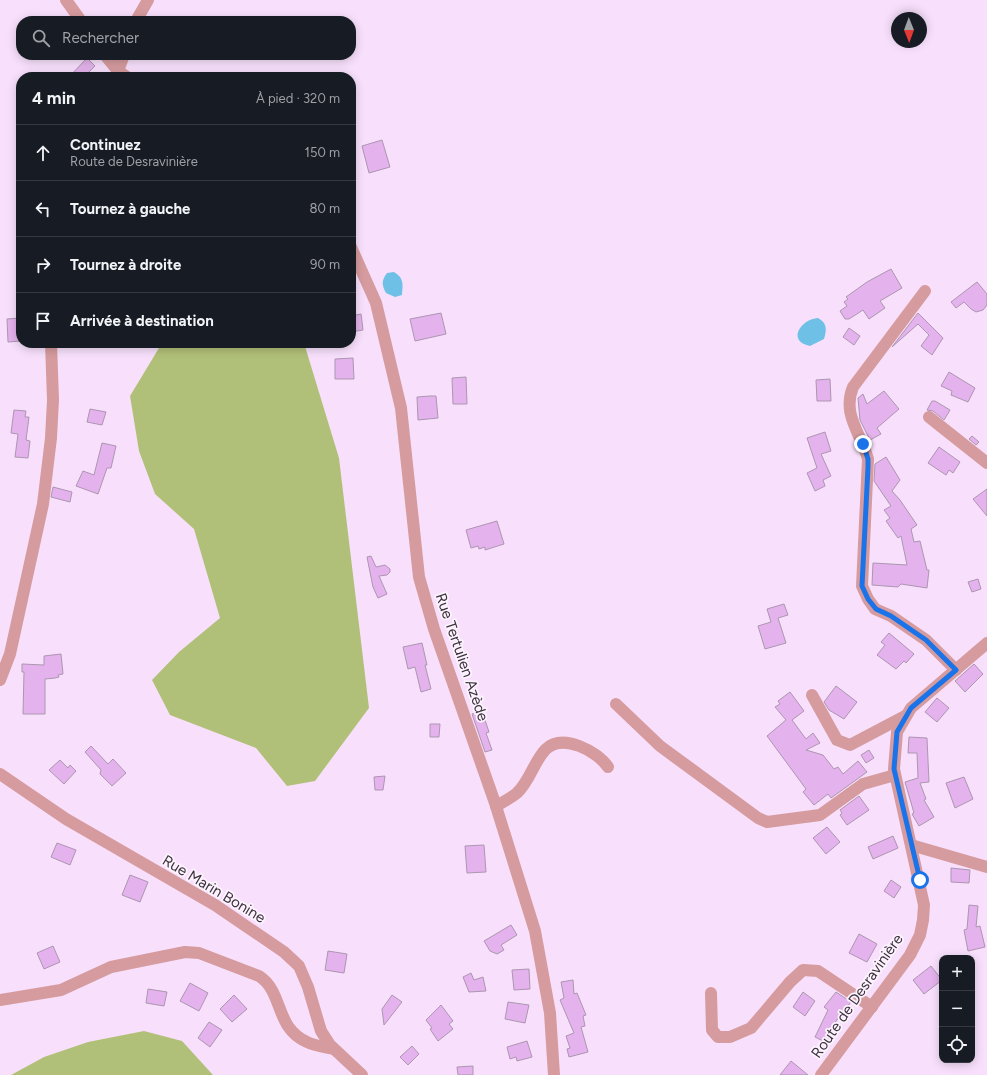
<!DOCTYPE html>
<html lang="fr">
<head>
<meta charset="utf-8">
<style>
	body { margin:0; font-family:Figtree,sans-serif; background:#242831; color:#f1f3f6 }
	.controls { position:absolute; right:12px; bottom:12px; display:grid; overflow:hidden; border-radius:8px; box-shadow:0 2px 10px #0003 }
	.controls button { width:36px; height:36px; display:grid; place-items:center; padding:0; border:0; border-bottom:1px solid #363941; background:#171b24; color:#f1f3f6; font:20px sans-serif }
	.compass { position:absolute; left:891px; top:12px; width:36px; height:36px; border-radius:50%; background:#171b24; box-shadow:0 2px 10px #0003; rotate:179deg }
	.stop { position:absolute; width:12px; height:12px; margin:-9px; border:3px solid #1a73e8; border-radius:50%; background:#fff }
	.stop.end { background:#1a73e8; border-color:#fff; box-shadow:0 1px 4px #0008 }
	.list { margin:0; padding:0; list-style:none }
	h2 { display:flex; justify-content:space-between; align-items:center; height:52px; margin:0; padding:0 16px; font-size:17px }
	h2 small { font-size:13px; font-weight:400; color:#9ea1a6 }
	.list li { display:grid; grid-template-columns:26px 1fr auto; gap:12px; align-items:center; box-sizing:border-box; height:56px; padding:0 16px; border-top:1px solid #363941 }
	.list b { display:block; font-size:15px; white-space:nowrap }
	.list p { margin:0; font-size:13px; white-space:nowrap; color:#9ea1a6 }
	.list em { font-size:13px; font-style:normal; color:#9ea1a6 }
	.icon { flex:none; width:22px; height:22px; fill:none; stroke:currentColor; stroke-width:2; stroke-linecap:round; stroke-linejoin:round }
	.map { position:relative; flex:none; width:987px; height:1075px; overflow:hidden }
	.search { position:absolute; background:#171b24; box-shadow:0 2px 10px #0003; left:16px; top:16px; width:340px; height:44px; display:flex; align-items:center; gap:10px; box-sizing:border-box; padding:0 14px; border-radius:16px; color:#9ea1a6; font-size:15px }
	.panel { position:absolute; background:#171b24; box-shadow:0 2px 10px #0003; left:16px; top:72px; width:340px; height:276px; border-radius:16px }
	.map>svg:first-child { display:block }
	.forest { fill:#b1c078 }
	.water { fill:#6fc0e6 }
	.building { fill:#e4b2ec; stroke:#ac96b0 }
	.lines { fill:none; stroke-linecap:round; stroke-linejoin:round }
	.minor { stroke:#d69b9e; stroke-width:12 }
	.route { stroke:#1a73e8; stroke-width:5 }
	.labels { text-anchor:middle; stroke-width:3.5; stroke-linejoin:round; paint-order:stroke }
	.street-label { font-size:15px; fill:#3b323c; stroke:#fdf3fe }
</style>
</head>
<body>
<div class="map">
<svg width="987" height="1075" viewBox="0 0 987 1075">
	<rect width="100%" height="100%" fill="#f8e0fc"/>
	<g class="forest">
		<polygon points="162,343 304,343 339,458 369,708 315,781 287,786 256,748 170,715 152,680 179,652 220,618 194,529 155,494 139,451 130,396"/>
		<polygon points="144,1031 182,1041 213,1075 11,1075 44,1057 88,1042"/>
	</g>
	<g class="water">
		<path d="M394,272C404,278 403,284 402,295L395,297L386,293C382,285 381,281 387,273Z"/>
		<path d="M818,318C827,323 827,329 824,339L810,346C786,341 801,319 818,318Z"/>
	</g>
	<g class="building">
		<polygon points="87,58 95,66 84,77 69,77"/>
		<polygon points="382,140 390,167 369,173 362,146"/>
		<polygon points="891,269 902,288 880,301 885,308 869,319 863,310 849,319 845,319 840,311 847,306 844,302 848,299 846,297 867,282"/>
		<polygon points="977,282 987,294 987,305 983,310 976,312 971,309 964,302 956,308 951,302"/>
		<polygon points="441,313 446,334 415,341 410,319"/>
		<polygon points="918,313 943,338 932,355 921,346 929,335 918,324 892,347"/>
		<polygon points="361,314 363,330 351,332 351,316"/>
		<polygon points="20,318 21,341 8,342 7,319"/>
		<polygon points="849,328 860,336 854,345 843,337"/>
		<polygon points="353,358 354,379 335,379 335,359"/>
		<polygon points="949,372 975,388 968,402 951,395 952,391 941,386"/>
		<polygon points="466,377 467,404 453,404 452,378"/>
		<polygon points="830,379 831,401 817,401 816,380"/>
		<polygon points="884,391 899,409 877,428 881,434 870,440 860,420 858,398 863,394 867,404"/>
		<polygon points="430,396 436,396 438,418 418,420 417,397"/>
		<polygon points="932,401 935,401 950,410 944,420 933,411 927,410"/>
		<polygon points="90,409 106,412 102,425 87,422"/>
		<polygon points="14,410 26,411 25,417 29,417 26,440 30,441 28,458 15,457 18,434 11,433"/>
		<polygon points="825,432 831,451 821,454 831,476 823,480 825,486 815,491 807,473 817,468 807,438"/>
		<polygon points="972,436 979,442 976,445 969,439"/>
		<polygon points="102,443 116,446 111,468 107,468 98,494 76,486 83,471 94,475"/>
		<polygon points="939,447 960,462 953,473 949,470 946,475 928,463"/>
		<polygon points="886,457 900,480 892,491 900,500 917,525 911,529 914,542 920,541 927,570 929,570 927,588 901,584 898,587 872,585 873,563 907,565 901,536 898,538 886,521 890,518 884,510 891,506 874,481 875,464"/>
		<polygon points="53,487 72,492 70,502 51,497"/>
		<polygon points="987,489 987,516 973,499"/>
		<polygon points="497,521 504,544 485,550 485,547 479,549 478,546 471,548 466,530"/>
		<polygon points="371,556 376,567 385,565 390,569 390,572 387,575 379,576 387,594 378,598 373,587 367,557"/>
		<polygon points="978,579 981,589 972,592 968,582"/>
		<polygon points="784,604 788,615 778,618 786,643 765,649 758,626 771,622 767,609"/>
		<polygon points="889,633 914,654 906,663 904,661 896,669 877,655 885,645 881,642"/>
		<polygon points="422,643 427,665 425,665 431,689 421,692 415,667 408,669 403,647"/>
		<polygon points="61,654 63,674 58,675 59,677 55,678 45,679 45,714 23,714 24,672 22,672 22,664 44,665 44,656"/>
		<polygon points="974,664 983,674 965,692 955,681"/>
		<polygon points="836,686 857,702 844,719 829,710 824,702"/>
		<polygon points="790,692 804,711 792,720 806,739 813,733 820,743 806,750 823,755 834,769 838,767 843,774 858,761 867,772 831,798 828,794 814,805 803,792 806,789 767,736 786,720 775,707 780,704 778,701"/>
		<polygon points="937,698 949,708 937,722 925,712"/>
		<polygon points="482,711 489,732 486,733 492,750 485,752 472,714"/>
		<polygon points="430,724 440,724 439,737 430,737"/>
		<polygon points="909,737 927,738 929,782 920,783 926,799 924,800 934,817 919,826 912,814 914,813 905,782 918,778 917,753 908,753"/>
		<polygon points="91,746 108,764 113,759 126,773 112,786 100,774 101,770 85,752"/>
		<polygon points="869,750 874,758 866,763 861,755"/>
		<polygon points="60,760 68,768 70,765 76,771 64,784 49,770"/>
		<polygon points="385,776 383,790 375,790 374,777"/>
		<polygon points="964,777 973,799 955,808 946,783"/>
		<polygon points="859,796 869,810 847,825 840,815 842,813 840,810"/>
		<polygon points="827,827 840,842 826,854 813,838"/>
		<polygon points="893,836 898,848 873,859 868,847"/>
		<polygon points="57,843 76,850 70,865 51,857"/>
		<polygon points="484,845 486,872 467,873 465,846"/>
		<polygon points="951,868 970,870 969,883 951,882"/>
		<polygon points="130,875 148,882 140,902 122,895"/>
		<polygon points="891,880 901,887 894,898 884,891"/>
		<polygon points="969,905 978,906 976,927 980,926 985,947 968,951 964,930 967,929"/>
		<polygon points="511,925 517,935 501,945 504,950 497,954 490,951 484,941"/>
		<polygon points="859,934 877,944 867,962 849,953"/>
		<polygon points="53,946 60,962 44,969 37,953"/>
		<polygon points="328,951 347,954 344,973 325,970"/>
		<polygon points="931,966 942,980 924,994 913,980"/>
		<polygon points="529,969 530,989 514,990 512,970"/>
		<polygon points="471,973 474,980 483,977 486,991 469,992 463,977"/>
		<polygon points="573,980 574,994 577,993 586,1015 583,1016 585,1026 581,1027 588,1052 569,1057 567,1049 570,1048 566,1036 574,1033 560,1000 564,998 561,982"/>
		<polygon points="190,983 208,993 199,1011 180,1001"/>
		<polygon points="148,989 167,992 164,1006 146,1003"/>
		<polygon points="803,992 815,1001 805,1016 793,1007"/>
		<polygon points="836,992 851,1002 826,1034 831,1036 827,1043 815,1037 828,1010 824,1007"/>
		<polygon points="234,995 247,1009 232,1022 220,1009"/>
		<polygon points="392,995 402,1002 384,1025 382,1009"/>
		<polygon points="508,1002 529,1005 525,1023 505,1019"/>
		<polygon points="441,1005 453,1021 449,1024 453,1029 438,1041 430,1029 432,1028 426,1020"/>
		<polygon points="209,1022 222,1030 210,1047 198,1038"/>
		<polygon points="527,1041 532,1057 517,1061 516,1057 510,1059 507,1047"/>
		<polygon points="412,1046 419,1054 408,1065 400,1057"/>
		<polygon points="791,1061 808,1075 780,1075"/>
		<polygon points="473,1066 473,1075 458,1075 457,1067"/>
	</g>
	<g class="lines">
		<g class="minor">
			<polyline points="66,0 81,21"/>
			<polyline points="136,21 148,0"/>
			<polyline points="105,55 118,71 127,77"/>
			<polyline points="118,71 124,55"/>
			<polyline points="351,247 376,303 401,408 419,577 434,629 495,803 535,931 550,1013 554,1075"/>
			<path d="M925,291L853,387C842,414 860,432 868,459L862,586L868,599L875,609L891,616L926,640L956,670"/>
			<polyline points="929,417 987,463"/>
			<polyline points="0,680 10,654 43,504 51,438 53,400 51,343"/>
			<polyline points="812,695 837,740 850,745 905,716"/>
			<polyline points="616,704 660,746 758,818 767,822 820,815 863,784 895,775"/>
			<polyline points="0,774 66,819 215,905 284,952 299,966 308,987 321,1031 330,1045 362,1075"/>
			<path d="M496,806C503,802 511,798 517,793C530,781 534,761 546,749C563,733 597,751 608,767"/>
			<polyline points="911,845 987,867"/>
			<polyline points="711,993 712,1030 718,1037 730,1037 751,1028 790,982 803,970 818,971 872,1007"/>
			<path d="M0,1000L61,990L111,967L185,952L199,953L259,976C284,992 274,1027 307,1042C315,1046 325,1047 334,1049"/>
			<polyline points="821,1075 910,955 920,935 923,920 924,905 894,769 897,732 911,708 987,643"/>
		</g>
	</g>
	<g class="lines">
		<polyline class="route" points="863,444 868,459 868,467 862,586 868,599 876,609 891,616 926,640 956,670 911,708 897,732 894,769 920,880"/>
	</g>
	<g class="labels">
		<g class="street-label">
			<text transform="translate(462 657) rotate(71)" y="5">Rue Tertulien Azède</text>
			<text transform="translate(214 889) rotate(31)" y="5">Rue Marin Bonine</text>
			<text transform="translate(857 996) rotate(-55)" y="5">Route de Desravinière</text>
		</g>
	</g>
</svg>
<div class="controls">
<button>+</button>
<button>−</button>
<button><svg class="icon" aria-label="locate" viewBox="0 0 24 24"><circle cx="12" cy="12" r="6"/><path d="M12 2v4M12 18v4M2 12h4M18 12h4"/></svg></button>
</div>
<svg class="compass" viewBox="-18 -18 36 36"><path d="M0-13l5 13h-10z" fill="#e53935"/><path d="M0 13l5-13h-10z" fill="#9ea1a6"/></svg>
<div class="stop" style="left:920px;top:880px"></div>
<div class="stop end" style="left:863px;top:444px"></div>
<div class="search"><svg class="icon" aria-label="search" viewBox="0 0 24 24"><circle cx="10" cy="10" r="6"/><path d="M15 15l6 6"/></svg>Rechercher</div>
<section class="panel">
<h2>4 min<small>À pied · 320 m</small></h2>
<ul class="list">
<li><svg class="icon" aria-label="ahead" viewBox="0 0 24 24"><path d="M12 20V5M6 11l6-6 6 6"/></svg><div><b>Continuez</b><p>Route de Desravinière</p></div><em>150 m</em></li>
<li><svg class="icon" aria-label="left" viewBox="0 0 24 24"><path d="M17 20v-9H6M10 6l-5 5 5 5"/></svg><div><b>Tournez à gauche</b></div><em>80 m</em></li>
<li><svg class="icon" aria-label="right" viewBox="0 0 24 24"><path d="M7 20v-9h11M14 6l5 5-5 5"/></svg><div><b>Tournez à droite</b></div><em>90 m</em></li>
<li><svg class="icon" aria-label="arrive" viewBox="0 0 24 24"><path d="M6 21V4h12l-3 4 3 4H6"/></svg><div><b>Arrivée à destination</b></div></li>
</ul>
</section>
</div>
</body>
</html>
